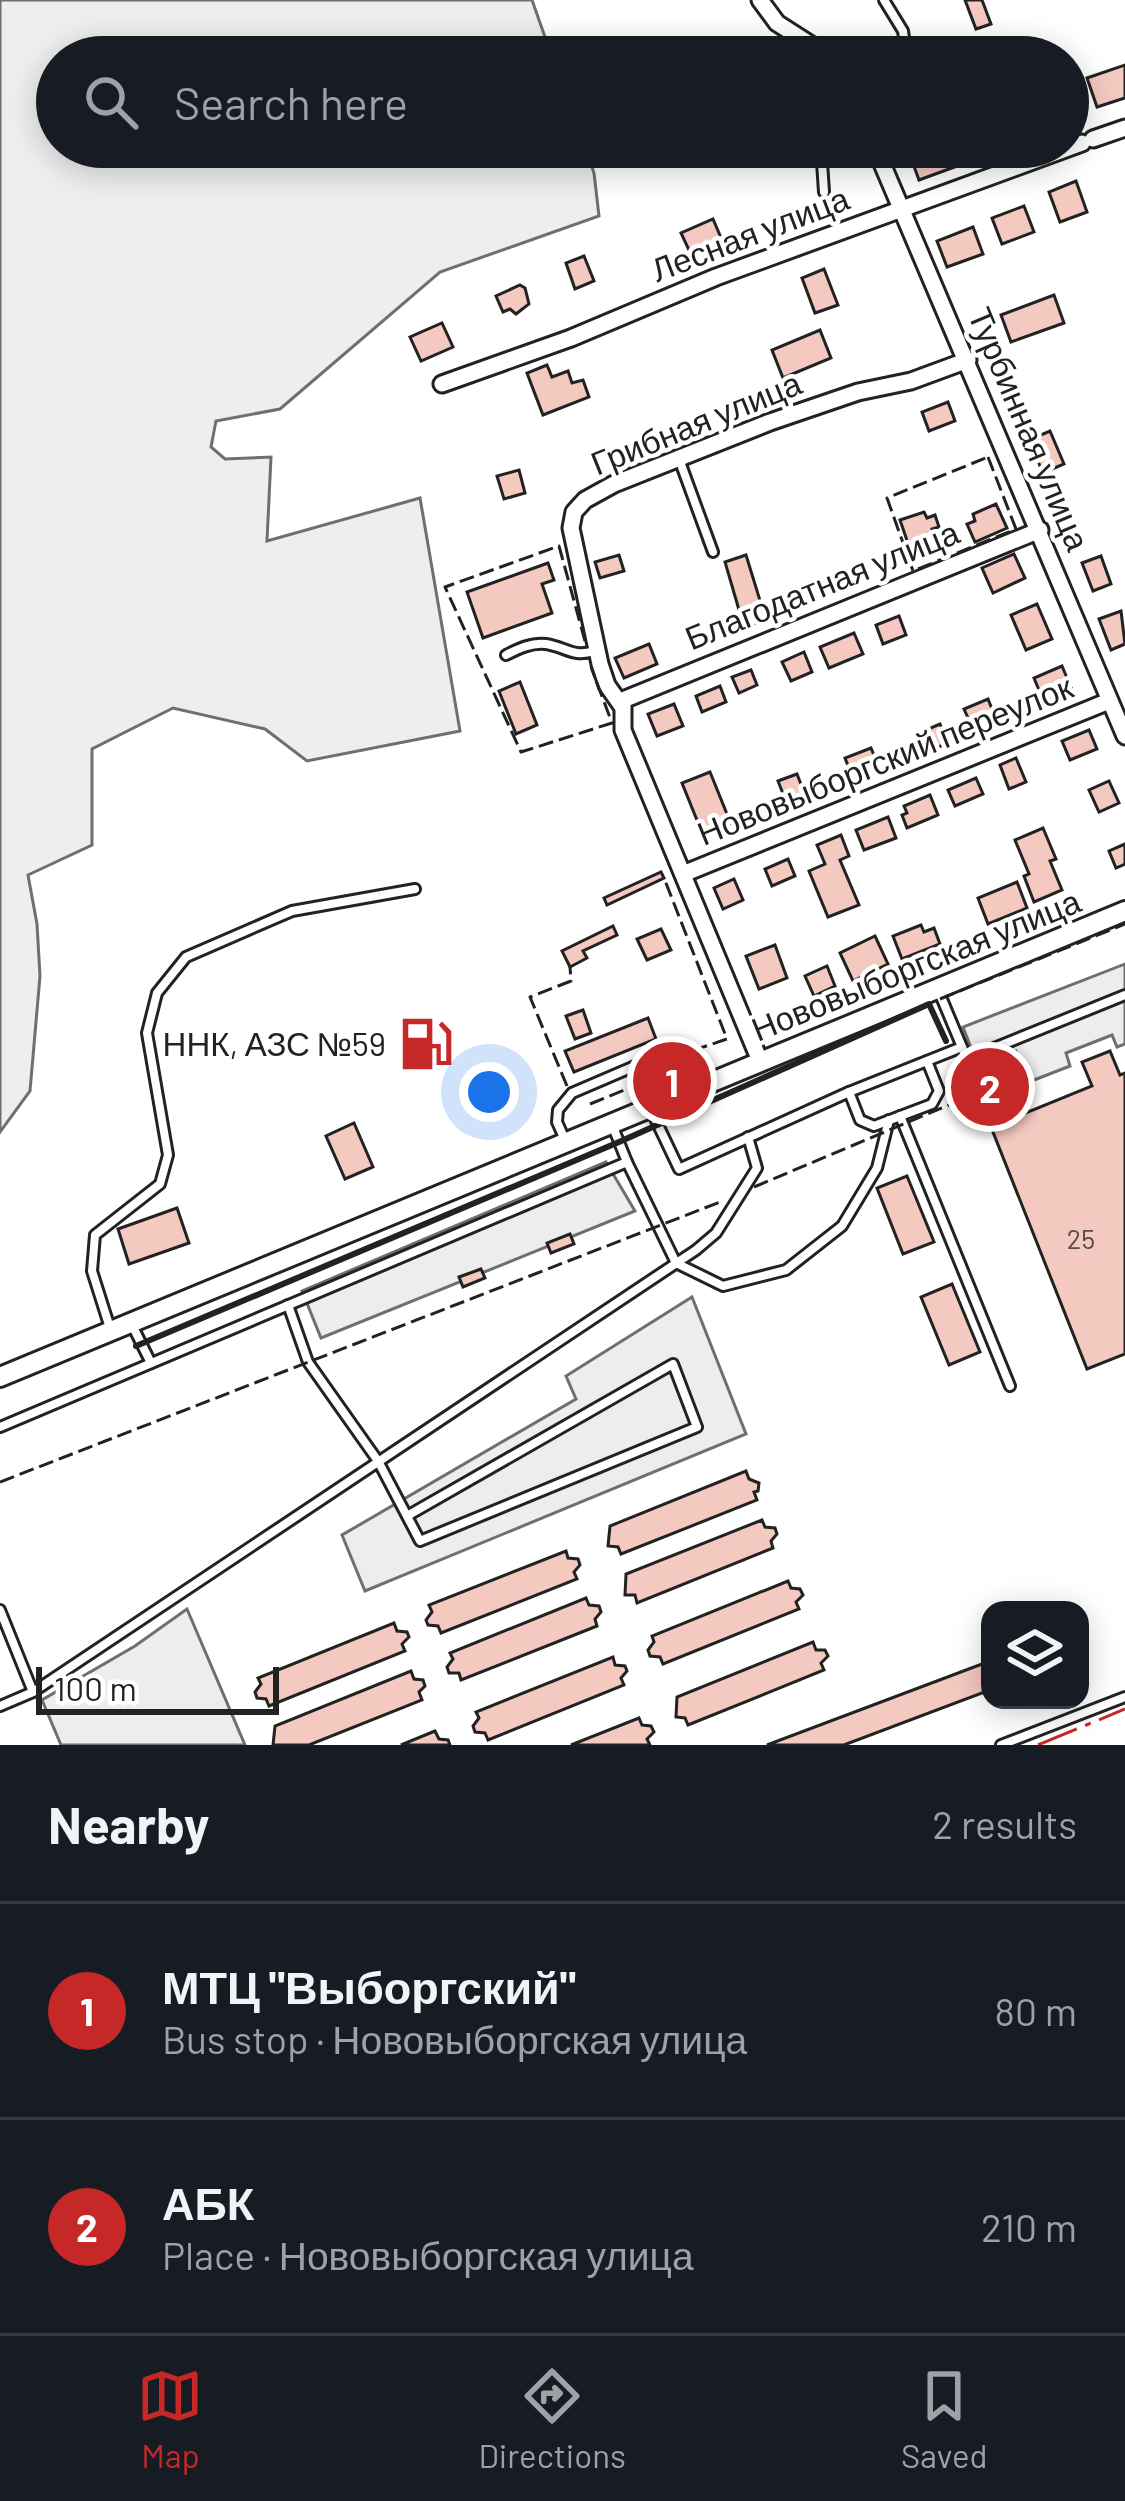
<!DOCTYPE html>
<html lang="en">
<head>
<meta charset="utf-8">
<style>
	body { margin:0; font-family:Barlow,sans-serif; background:#20242c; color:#f1f3f6 }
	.controls { position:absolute; right:36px; bottom:36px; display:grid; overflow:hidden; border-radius:24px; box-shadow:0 6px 30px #0003 }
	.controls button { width:108px; height:108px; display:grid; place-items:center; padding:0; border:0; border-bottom:3px solid #363941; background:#171b24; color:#f1f3f6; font:60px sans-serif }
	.scale { position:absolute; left:36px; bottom:30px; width:243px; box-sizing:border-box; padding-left:12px; border:6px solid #222; border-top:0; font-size:33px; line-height:42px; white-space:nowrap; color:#222; -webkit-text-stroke:9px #fff; paint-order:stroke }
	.you { position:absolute; left:489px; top:1092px; width:42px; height:42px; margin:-30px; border:9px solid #fff; border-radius:50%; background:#1a73e8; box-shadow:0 0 0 18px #1a73e833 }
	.badge { display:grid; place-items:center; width:78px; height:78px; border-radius:50%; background:#c62828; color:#fff; font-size:39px; font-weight:700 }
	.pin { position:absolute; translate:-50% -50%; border:6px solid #fff; box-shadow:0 3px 12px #0006 }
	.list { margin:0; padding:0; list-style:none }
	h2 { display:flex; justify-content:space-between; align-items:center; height:156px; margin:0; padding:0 48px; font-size:51px }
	h2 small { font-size:39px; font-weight:400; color:#9ea1a6 }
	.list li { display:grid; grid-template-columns:78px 1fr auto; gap:36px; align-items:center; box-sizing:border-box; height:216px; padding:0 48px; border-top:3px solid #363941 }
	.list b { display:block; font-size:45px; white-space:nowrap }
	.list p { margin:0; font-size:39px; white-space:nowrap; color:#9ea1a6 }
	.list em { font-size:39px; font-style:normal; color:#9ea1a6 }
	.icon { flex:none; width:66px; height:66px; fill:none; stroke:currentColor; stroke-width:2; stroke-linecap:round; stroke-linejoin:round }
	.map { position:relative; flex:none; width:1125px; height:1745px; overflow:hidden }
	.search { position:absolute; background:#171b24; box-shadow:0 6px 30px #0003; left:36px; right:36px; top:36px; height:132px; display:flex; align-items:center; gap:30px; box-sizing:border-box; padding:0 42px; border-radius:66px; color:#9ea1a6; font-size:45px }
	.sheet { height:588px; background:#171b24 }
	nav { display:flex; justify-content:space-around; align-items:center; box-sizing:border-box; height:168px; border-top:3px solid #363941; background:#171b24; font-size:33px; color:#9ea1a6 }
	nav a { display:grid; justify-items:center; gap:6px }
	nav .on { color:#c62828 }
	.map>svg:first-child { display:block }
	.green { fill:#eee; stroke:#6f6f6f; stroke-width:3 }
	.parking { fill:#ededed; stroke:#6f6f6f; stroke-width:3 }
	.building { fill:#f3c9c0; stroke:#222; stroke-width:3 }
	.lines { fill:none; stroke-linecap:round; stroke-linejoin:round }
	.service-casing { stroke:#222; stroke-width:14 }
	.minor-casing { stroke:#222; stroke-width:21 }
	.tertiary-casing { stroke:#222; stroke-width:24 }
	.service { stroke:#fff; stroke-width:8 }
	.minor { stroke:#fff; stroke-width:15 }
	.tertiary { stroke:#fff; stroke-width:18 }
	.fence { stroke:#222; stroke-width:3; stroke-dasharray:15 6; stroke-linecap:butt }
	.wall { stroke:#222; stroke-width:6 }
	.power { stroke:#c62828; stroke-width:3; stroke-dasharray:42 9 6 9; stroke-linecap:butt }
	.labels { text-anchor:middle; stroke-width:9; stroke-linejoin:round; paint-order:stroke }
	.number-label { font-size:27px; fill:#564c4a }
	.street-label { font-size:33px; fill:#222; stroke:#fff }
	.poi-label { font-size:33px; fill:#222; stroke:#fff; text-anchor:end }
</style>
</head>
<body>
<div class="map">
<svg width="1125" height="1745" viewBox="0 0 1125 1745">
	<rect width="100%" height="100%" fill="#fff"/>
	<polygon class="green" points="0,0 532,0 552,57 57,57 57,147 585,147 594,173 599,216 440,272 280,409 216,421 211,447 225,459 271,457 267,541 420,498 460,731 307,761 265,729 173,708 92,749 92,845 28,875 37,924 40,976 30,1091 0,1132"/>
	<g class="parking">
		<polygon points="1125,964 1125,1044 1117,1047 1112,1035 1066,1053 1070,1066 1029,1082 1016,1051 978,1066 963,1027"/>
		<polygon points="606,1162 635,1211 321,1338 302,1291"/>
		<polygon points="692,1297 746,1434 365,1591 342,1535 576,1399 566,1376"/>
		<polygon points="187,1609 245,1745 61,1745 42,1700 135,1646"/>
	</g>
	<g class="building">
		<polygon points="965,0 982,0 991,24 976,29"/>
		<polygon points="1125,65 1125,98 1097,107 1087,78"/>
		<polygon points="907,147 975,147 979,158 919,180"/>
		<polygon points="1076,181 1087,212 1060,222 1049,192"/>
		<polygon points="1024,206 1034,232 1002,244 992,218"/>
		<polygon points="713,219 727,252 696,265 681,233"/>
		<polygon points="973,227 983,254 947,267 937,241"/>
		<polygon points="584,256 594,281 575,289 566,263"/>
		<polygon points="824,269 838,305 815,313 802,278"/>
		<polygon points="520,285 525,288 529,304 516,314 510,309 503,312 496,296"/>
		<polygon points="1054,295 1064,323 1011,342 1001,315"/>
		<polygon points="442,323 453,347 421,361 410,337"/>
		<polygon points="820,330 831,358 783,378 772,350"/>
		<polygon points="547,365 552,377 568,371 572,383 583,380 589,397 543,415 527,373"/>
		<polygon points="948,402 955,421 929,431 922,412"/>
		<polygon points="1050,431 1064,464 1043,473 1029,440"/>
		<polygon points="519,470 525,493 504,499 497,476"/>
		<polygon points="996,504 1007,528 975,542 967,524 975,521 973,514"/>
		<polygon points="924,512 927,518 935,515 939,527 932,529 938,546 912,555 900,520"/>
		<polygon points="1014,554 1025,578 993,593 982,568"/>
		<polygon points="619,555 624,571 600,578 595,562"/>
		<polygon points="746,555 766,620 744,627 725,562"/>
		<polygon points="1101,556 1111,584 1093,591 1082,563"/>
		<polygon points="548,563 554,580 542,584 552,613 483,638 467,592"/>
		<polygon points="1037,604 1052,639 1026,650 1011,615"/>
		<polygon points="1121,611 1125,644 1111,650 1099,619"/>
		<polygon points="899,616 906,635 883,644 876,625"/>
		<polygon points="854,633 863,654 829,668 820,647"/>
		<polygon points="649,644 657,664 624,678 615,658"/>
		<polygon points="804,652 812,672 791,681 782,662"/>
		<polygon points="1062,666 1072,690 1044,702 1034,678"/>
		<polygon points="751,670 757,685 739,693 732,677"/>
		<polygon points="520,682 537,725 516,734 499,691"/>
		<polygon points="720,686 726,702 702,712 696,696"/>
		<polygon points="988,699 996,719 973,729 964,709"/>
		<polygon points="674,704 683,726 657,736 648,714"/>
		<polygon points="940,724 948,743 927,752 919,733"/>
		<polygon points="1089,730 1097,749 1070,760 1062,741"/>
		<polygon points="871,748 880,770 854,781 845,758"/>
		<polygon points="1016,758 1026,782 1009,789 1000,765"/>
		<polygon points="710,772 731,824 703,835 682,783"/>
		<polygon points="797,774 808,802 789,809 778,781"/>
		<polygon points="976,778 983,794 955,806 948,790"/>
		<polygon points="1109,781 1119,803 1099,812 1089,790"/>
		<polygon points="930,795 938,815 907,828 902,815 907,813 904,806"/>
		<polygon points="888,817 896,838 864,850 856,830"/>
		<polygon points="1043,828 1056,859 1050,861 1062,890 1034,902 1024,876 1029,874 1015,840"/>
		<polygon points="841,835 849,856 840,860 859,905 828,917 809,871 825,864 817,845"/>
		<polygon points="1125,844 1125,864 1116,868 1109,851"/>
		<polygon points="788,859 795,876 772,886 765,869"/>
		<polygon points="661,872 664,878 607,905 604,898"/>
		<polygon points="734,879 743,900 723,909 714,888"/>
		<polygon points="1017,882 1027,908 988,924 978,898"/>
		<polygon points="921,925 924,932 934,928 940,944 902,959 893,936"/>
		<polygon points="613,926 617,935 583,951 587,958 570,967 562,951"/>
		<polygon points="661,929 671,950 647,960 637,939"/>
		<polygon points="875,936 888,964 853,981 840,953"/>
		<polygon points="775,945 787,978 759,989 746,956"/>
		<polygon points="827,966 835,986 814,996 805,976"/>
		<polygon points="583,1010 591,1033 575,1039 566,1016"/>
		<polygon points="648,1018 656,1039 574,1072 565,1051"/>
		<polygon points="1110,1051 1120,1075 1125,1073 1125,1354 1087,1369 991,1127 1092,1086 1082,1062"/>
		<polygon points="1011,1059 1024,1093 969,1114 956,1081"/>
		<polygon points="354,1123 373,1167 345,1179 326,1136"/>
		<polygon points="907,1176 934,1242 903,1254 877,1188"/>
		<polygon points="177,1208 189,1243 129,1264 118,1229"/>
		<polygon points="570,1234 574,1244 551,1253 547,1243"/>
		<polygon points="481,1269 485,1278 463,1287 459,1277"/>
		<polygon points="952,1284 980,1352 949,1365 921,1297"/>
		<polygon points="746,1471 749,1479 759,1483 758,1491 754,1492 757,1500 621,1554 618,1547 608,1546 610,1526"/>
		<polygon points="762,1520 765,1527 775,1528 777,1534 771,1541 773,1548 637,1603 635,1595 625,1595 626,1574"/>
		<polygon points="566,1551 568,1558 578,1559 580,1565 574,1572 577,1579 441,1633 438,1626 428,1625 426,1620 432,1612 429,1605"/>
		<polygon points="788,1581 791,1588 800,1589 803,1595 796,1602 799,1609 663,1664 660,1657 650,1656 648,1650 654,1642 652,1636"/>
		<polygon points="586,1598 589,1605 599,1606 601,1612 595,1619 597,1626 461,1680 459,1673 449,1673 447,1667 453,1659 450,1653"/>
		<polygon points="394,1623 397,1631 407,1632 409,1637 402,1644 405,1651 269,1706 266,1699 257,1698 255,1692 261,1684 258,1678"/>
		<polygon points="813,1642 816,1650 825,1650 828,1656 821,1663 824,1670 688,1725 685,1718 676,1717 677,1697"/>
		<polygon points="613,1657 615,1665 625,1666 627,1671 621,1678 624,1685 488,1740 485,1733 475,1732 473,1726 479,1718 476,1712"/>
		<polygon points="990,1661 990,1690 844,1745 767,1745"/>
		<polygon points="411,1671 414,1679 423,1680 425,1686 419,1692 422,1700 309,1745 273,1745 275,1726"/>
		<polygon points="639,1718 642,1725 651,1726 654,1732 647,1739 650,1745 571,1745"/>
		<polygon points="435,1731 439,1739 448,1740 450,1745 401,1745"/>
	</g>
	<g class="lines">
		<defs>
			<g id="service">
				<polyline points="884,0 903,31 907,57"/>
				<polyline points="821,147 824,192"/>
				<polyline points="679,459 713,552"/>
				<path d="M506,655C518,649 532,642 546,644C566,647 573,658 594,651"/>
				<polyline points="939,992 967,1059 1125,995"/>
				<polyline points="849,1092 860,1120 874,1126 932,1104 939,1091 927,1061"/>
				<polyline points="650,1108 679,1169 849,1092 962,1047"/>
				<polyline points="900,1116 1010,1386"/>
				<polyline points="566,1142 557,1122 558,1110 572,1093 642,1063"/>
				<polyline points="627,1162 676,1263 723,1286 786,1270 842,1226 877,1168 889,1120"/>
				<polyline points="288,1305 308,1362 378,1461 420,1541 697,1427 673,1364 407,1516"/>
				<polyline points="131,1323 151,1363"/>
				<polyline points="110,1328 92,1271 95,1235 160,1184 168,1155 147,1033 157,993 186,957 292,911 415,889"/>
				<polyline points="0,1427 627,1162 613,1127"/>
				<polyline points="0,1610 33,1692"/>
				<polyline points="0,1706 33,1692 696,1250 716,1233 757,1168 748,1137"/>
				<polyline points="1001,1745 1125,1697"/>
			</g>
			<g id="minor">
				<polyline points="760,0 777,23 830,57"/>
				<polyline points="1093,139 1125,128"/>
				<polyline points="875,147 1125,736"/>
				<polyline points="442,384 571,338 716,277 1082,143"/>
				<polyline points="621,705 607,685 600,664 571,528 574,512 585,500 614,484 770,422 858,392 911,381 968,360"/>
				<polyline points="683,874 1109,701"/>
				<polyline points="760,1061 623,730 623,700 1040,530"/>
			</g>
			<polyline id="tertiary" points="0,1377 1125,911"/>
		</defs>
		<use href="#service" class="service-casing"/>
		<use href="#minor" class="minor-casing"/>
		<use href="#tertiary" class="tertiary-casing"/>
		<use href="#service" class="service"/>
		<use href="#minor" class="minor"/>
		<use href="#tertiary" class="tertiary"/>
		<g class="fence">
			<polygon points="988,457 1016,529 913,571 887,498"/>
			<polyline points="585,641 559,546 445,587 521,752 612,723 591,667"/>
			<polyline points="940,999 1125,924"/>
			<polyline points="567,1086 530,997 571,981 570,967"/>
			<polyline points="590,1104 668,1072 665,1060 727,1039 664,878"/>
			<polyline points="754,1187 963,1099"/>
			<polyline points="0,1482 720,1202"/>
		</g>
		<polyline class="wall" points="136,1346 619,1142 929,1004 946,1041"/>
		<polyline class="power" points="1038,1745 1125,1709"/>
	</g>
	<defs>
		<symbol id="fuel-bare" viewBox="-9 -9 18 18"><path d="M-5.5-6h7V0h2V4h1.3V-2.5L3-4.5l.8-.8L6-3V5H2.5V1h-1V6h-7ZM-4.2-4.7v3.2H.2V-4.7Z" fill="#c62828" stroke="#fff" stroke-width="2.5" paint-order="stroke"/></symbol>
	</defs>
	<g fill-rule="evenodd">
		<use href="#fuel-bare" x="388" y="1006" width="76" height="76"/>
	</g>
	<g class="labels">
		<g class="number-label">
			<text x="1081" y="1249">25</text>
		</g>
		<g class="street-label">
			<text transform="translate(750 234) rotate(-21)" y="12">Лесная улица</text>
			<text transform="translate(696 423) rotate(-22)" y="12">Грибная улица</text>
			<text transform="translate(1029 429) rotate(67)" y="12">Турбинная улица</text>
			<text transform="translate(822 585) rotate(-22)" y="12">Благодатная улица</text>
			<text transform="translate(885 760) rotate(-22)" y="12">Нововыборгский переулок</text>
			<text transform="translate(916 965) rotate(-22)" y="12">Нововыборгская улица</text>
		</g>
		<g class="poi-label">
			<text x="386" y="1056">ННК, АЗС №59</text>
		</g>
	</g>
</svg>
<div class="controls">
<button><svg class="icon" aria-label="layers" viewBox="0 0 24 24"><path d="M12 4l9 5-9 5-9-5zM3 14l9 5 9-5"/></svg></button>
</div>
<div class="scale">100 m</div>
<div class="you"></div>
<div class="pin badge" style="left:672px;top:1081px">1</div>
<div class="pin badge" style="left:990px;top:1087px">2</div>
<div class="search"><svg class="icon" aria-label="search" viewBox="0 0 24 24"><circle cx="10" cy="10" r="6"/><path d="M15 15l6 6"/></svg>Search here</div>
</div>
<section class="sheet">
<h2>Nearby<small>2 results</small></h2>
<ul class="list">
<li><span class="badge">1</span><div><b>МТЦ &quot;Выборгский&quot;</b><p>Bus stop · Нововыборгская улица</p></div><em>80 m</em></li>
<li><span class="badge">2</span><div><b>АБК</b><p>Place · Нововыборгская улица</p></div><em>210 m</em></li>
</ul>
</section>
<nav>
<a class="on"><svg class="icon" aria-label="map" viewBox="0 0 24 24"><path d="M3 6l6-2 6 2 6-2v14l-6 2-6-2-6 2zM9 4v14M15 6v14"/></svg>Map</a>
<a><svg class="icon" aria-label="directions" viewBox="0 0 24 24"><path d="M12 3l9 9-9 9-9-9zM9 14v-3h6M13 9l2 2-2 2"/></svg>Directions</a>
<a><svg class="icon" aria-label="saved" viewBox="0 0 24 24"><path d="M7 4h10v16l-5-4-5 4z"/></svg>Saved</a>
</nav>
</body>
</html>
